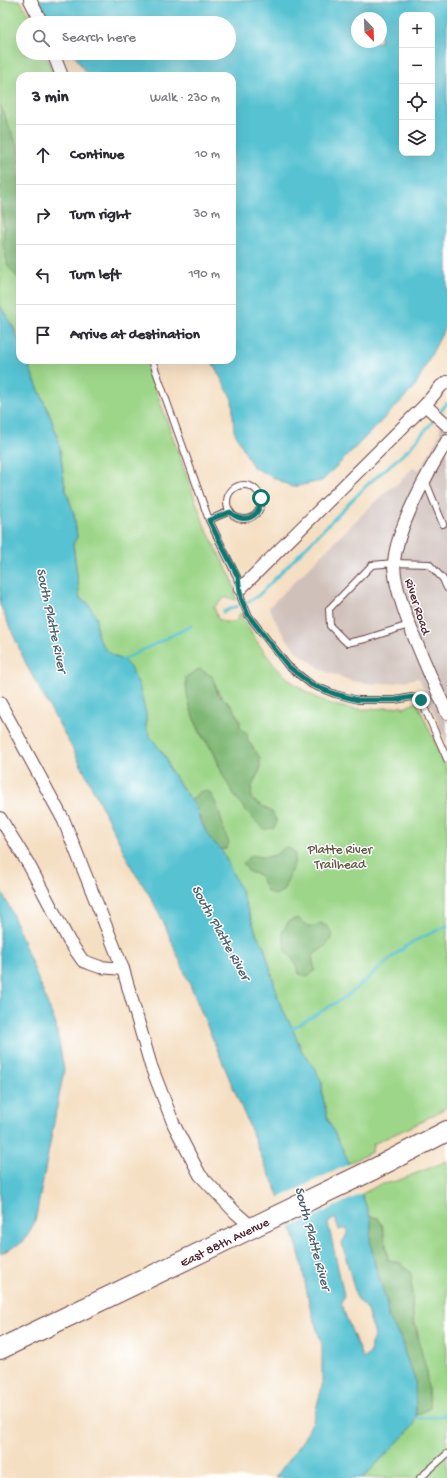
<!DOCTYPE html>
<html lang="en">
<head>
<meta charset="utf-8">
<style>
	body { margin:0; font-family:"Gochi Hand",sans-serif; background:#f7f7f7; color:#2b2b33 }
	.controls { position:absolute; right:12px; top:12px; display:grid; overflow:hidden; border-radius:8px; box-shadow:0 4px 16px #0002 }
	.controls button { width:36px; height:36px; display:grid; place-items:center; padding:0; border:0; border-bottom:1px solid #e1e1e2; background:#fff; color:#2b2b33; font:20px sans-serif }
	.compass { position:absolute; left:351px; top:12px; width:36px; height:36px; border-radius:50%; background:#fff; box-shadow:0 4px 16px #0002; rotate:157deg }
	.stop { position:absolute; width:12px; height:12px; margin:-9px; border:3px solid #0f766e; border-radius:50%; background:#fff }
	.stop.end { background:#0f766e; border-color:#fff; box-shadow:0 1px 4px #0008 }
	.list { margin:0; padding:0; list-style:none }
	h2 { display:flex; justify-content:space-between; align-items:center; height:52px; margin:0; padding:0 16px; font-size:17px }
	h2 small { font-size:13px; font-weight:400; color:#7c7c81 }
	.list li { display:grid; grid-template-columns:26px 1fr auto; gap:12px; align-items:center; box-sizing:border-box; height:60px; padding:0 16px; border-top:1px solid #e1e1e2 }
	.list b { display:block; font-size:15px; white-space:nowrap }
	.list em { font-size:13px; font-style:normal; color:#7c7c81 }
	.icon { flex:none; width:22px; height:22px; fill:none; stroke:currentColor; stroke-width:2; stroke-linecap:round; stroke-linejoin:round }
	.map { position:relative; flex:none; width:447px; height:1478px; overflow:hidden }
	.search { position:absolute; background:#fff; box-shadow:0 4px 16px #0002; left:16px; top:16px; width:220px; height:44px; display:flex; align-items:center; gap:10px; box-sizing:border-box; padding:0 14px; border-radius:22px; color:#7c7c81; font-size:15px }
	.panel { position:absolute; background:#fff; box-shadow:0 4px 16px #0002; left:16px; top:72px; width:220px; height:292px; border-radius:12px }
	.map>svg:first-child { display:block }
	.industrial { fill:#cfc0ba }
	.green { fill:#9dd689; stroke:#747a5a; fill-rule:evenodd }
	.forest { fill:#7eb775; stroke:#646b50 }
	.water { fill:#57c2d2; stroke:#50707e; fill-rule:evenodd }
	.pier { fill:#f5dfc3 }
	.lines { fill:none; stroke-linecap:round; stroke-linejoin:round }
	.stream { stroke:#57c2d2; stroke-width:3 }
	.lane-casing { stroke:#643c42; stroke-width:8 }
	.street-casing { stroke:#643c42; stroke-width:14 }
	.primary-casing { stroke:#643c42; stroke-width:22 }
	.lane { stroke:#fff; stroke-width:6 }
	.street { stroke:#fff; stroke-width:12 }
	.primary { stroke:#fff; stroke-width:20 }
	.route { stroke:#0f766e; stroke-width:5 }
	.labels { text-anchor:middle; stroke-width:3; stroke-linejoin:round; paint-order:stroke }
	.street-label { font-size:13px; fill:#4a1f2b; stroke:#fff }
	.park-label { font-size:13px; fill:#635647; stroke:#fff }
	.water-label { font-size:14px; font-style:italic; fill:#4f606e; stroke:#fff }
</style>
</head>
<body>
<div class="map">
<svg width="447" height="1478" viewBox="0 0 447 1478">
	<rect width="100%" height="100%" fill="#fff"/>
	<filter id="ink" filterUnits="userSpaceOnUse"><feTurbulence type="fractalNoise" baseFrequency=".025" numOctaves="2"/><feDisplacementMap in="SourceGraphic" scale="8" xChannelSelector="R" yChannelSelector="G"/><feConvolveMatrix kernelMatrix="1 2 1 2 8 2 1 2 1" color-interpolation-filters="sRGB"/></filter>
	<filter id="wash" filterUnits="userSpaceOnUse"><feTurbulence type="fractalNoise" baseFrequency=".012" numOctaves="4" result="noise"/><feDisplacementMap in="SourceGraphic" scale="16" xChannelSelector="R" yChannelSelector="G"/><feGaussianBlur stdDeviation="0.9" result="paint"/><feColorMatrix in="noise" values="0 0 0 0 0 0 0 0 0 0 0 0 0 0 0 0 0 1.4 0 .05"/><feComposite in="paint" operator="in"/></filter>
	<g filter="url(#wash)">
		<rect width="100%" height="100%" fill="#f5dfc3"/>
		<polygon class="industrial" points="447,417 447,743 419,678 394,683 373,684 352,681 326,672 297,652 279,628 269,607 384,493 396,485 413,468 420,470 440,434 440,425"/>
		<g class="green">
			<polygon points="0,0 20,0 33,23 23,23 23,53 45,53 54,76 20,76 20,152 0,105"/>
			<path d="M0,203C1,211 4,220 4,228C5,251 2,258 18,277H20V344L13,326L0,306Z"/>
			<path d="M26,360H145L205,527L231,577L235,590L236,600L226,597L214,607L218,619L224,622H236L240,613C247,626 254,638 263,650C283,680 319,707 356,709C371,710 386,708 401,706L404,708L417,702L447,770V1107L419,1123L373,1144L372,1152L349,1163L328,1120L322,1093V1082L303,1054L291,1025L280,1004L264,946L257,935L241,891L224,855L217,845L201,791L191,800L169,768L167,759L150,736L146,727V714L124,661L114,656L104,648L97,635L96,617L88,603L80,599L73,544L77,537L74,514L65,487L59,442L51,418ZM215,683C219,703 239,704 240,727L247,734L248,741L252,746L260,769L256,777L231,789L222,773L214,753L202,736L193,717Z"/>
			<polygon points="447,1161 447,1478 363,1478 414,1425 416,1415 430,1407 417,1328 413,1319 411,1273 400,1263 388,1260 386,1244 378,1219 369,1216 362,1194 379,1185 397,1181"/>
		</g>
		<g class="forest">
			<polygon points="0,105 20,152 20,277 18,278 8,266 3,245 4,227 0,203"/>
			<path d="M199,669L212,676L218,694L231,705L236,713L240,720V727L247,734L248,741L260,758V769L252,786L251,799L272,812L277,821L274,828L264,829C246,813 232,794 222,773C219,766 217,759 214,753C211,747 205,741 202,735C192,717 185,697 186,677Z"/>
			<path d="M201,791H208C221,805 221,826 229,843L225,849H221L211,840L191,800Z"/>
			<path d="M287,846L295,853L294,864L283,891L275,895L267,891L260,875L249,872L243,863L251,855C269,859 272,858 287,846Z"/>
			<path d="M298,918C307,927 309,928 321,923L328,927L333,935L327,945L312,956L315,970L309,976L299,974L295,963L286,951L282,932L289,921Z"/>
			<polygon points="369,1216 378,1218 383,1227 388,1260 400,1263 411,1273 413,1319 426,1369 430,1408 416,1415 415,1380 404,1352 403,1342 388,1318 387,1303 375,1266 370,1241 371,1222"/>
		</g>
		<g class="water">
			<path d="M37,0H447V324L414,388L322,481L292,487L253,467L234,431L232,399L211,360H232V76H88L73,53H229V23H53ZM402,15H432V153H402ZM357,18H381V42H357Z"/>
			<path d="M0,306L13,327L20,344V360H26L51,418L59,442L65,487L74,514L77,537L73,544L80,599L88,603L96,617L97,635L104,648L114,656L124,661L130,667L139,685L146,714V727L150,736L167,759L169,768L178,782L195,805L201,823L211,840L221,849L224,855L241,891L257,935L264,946L280,1004L291,1025L303,1054L307,1056L322,1082V1094L328,1120L345,1154L366,1205L371,1222L370,1241L375,1266L387,1303L388,1318L403,1342L404,1352L415,1380L416,1415L414,1425L363,1478H275L303,1440L313,1421L322,1387V1345L309,1303L300,1256L292,1229L279,1195L264,1163L251,1130L164,923L150,896L133,870L75,753L28,668L0,605ZM335,1218L339,1230L347,1228V1234L342,1243L357,1299L366,1307L375,1335L371,1344L370,1353L363,1359L341,1304L344,1295L328,1223Z"/>
			<polygon points="0,889 10,908 56,1025 64,1070 35,1222 23,1242 0,1254"/>
		</g>
		<polygon class="pier" points="351,1163 363,1193 290,1228 278,1198"/>
		<g class="lines">
			<g class="stream">
				<polyline points="441,411 447,403"/>
				<polyline points="248,602 259,595 367,485 409,449 434,420"/>
				<polyline points="223,612 237,606"/>
				<polyline points="119,662 191,626"/>
				<polyline points="290,1030 347,996 397,953 414,941 447,926"/>
				<polyline points="413,1419 443,1416 447,1411"/>
			</g>
		</g>
	</g>
	<g filter="url(#ink)">
		<g class="lines">
			<defs>
				<g id="lane">
					<polyline points="152,360 209,520 237,577 241,598 248,615 288,666 312,685 335,694 358,700 395,700 412,697 421,700 447,759"/>
					<polyline points="425,480 443,524"/>
					<circle cx="244" cy="502" r="17"/>
					<polyline points="209,520 230,511"/>
					<polyline points="409,625 365,639 347,643 330,626 329,609 372,565 394,563 429,564 443,579 447,588"/>
					<polyline points="420,1478 447,1454"/>
				</g>
				<g id="street">
					<polyline points="30,0 42,23"/>
					<polyline points="53,53 62,76"/>
					<polyline points="425,405 447,425"/>
					<path d="M447,441C429,470 396,529 394,563C394,579 399,594 404,610C416,645 432,679 447,713"/>
					<polyline points="240,589 425,405 441,386 447,382"/>
					<polyline points="0,703 64,821 123,969 151,1066 174,1125 200,1175 236,1213 253,1228"/>
					<polyline points="0,818 29,865 69,941 83,961 100,967 123,969"/>
				</g>
				<polyline id="primary" points="0,1349 374,1169 447,1131"/>
			</defs>
			<use href="#lane" class="lane-casing"/>
			<use href="#street" class="street-casing"/>
			<use href="#primary" class="primary-casing"/>
			<use href="#lane" class="lane"/>
			<use href="#street" class="street"/>
			<use href="#primary" class="primary"/>
		</g>
	</g>
	<g class="lines" filter="url(#ink)">
		<path class="route" d="M261,498C261,518 243,525 230,512L209,520L238,577L241,598L248,615L288,666L312,685L335,694L358,700H395L412,697L421,700"/>
	</g>
	<g class="labels">
		<g class="street-label">
			<text transform="translate(419 606) rotate(72)" y="5">River Road</text>
			<text transform="translate(224 1241) rotate(-26)" y="5">East 88th Avenue</text>
		</g>
		<g class="park-label">
			<text x="340" y="853">Platte River<tspan x="340" dy="15">Trailhead</tspan></text>
		</g>
		<g class="water-label">
			<text transform="translate(53 620) rotate(78)" y="5">South Platte River</text>
			<text transform="translate(222 932) rotate(61)" y="5">South Platte River</text>
			<text transform="translate(314 1238) rotate(75)" y="5">South Platte River</text>
		</g>
	</g>
</svg>
<div class="controls">
<button>+</button>
<button>−</button>
<button><svg class="icon" aria-label="locate" viewBox="0 0 24 24"><circle cx="12" cy="12" r="6"/><path d="M12 2v4M12 18v4M2 12h4M18 12h4"/></svg></button>
<button><svg class="icon" aria-label="layers" viewBox="0 0 24 24"><path d="M12 4l9 5-9 5-9-5zM3 14l9 5 9-5"/></svg></button>
</div>
<svg class="compass" viewBox="-18 -18 36 36"><path d="M0-13l5 13h-10z" fill="#e53935"/><path d="M0 13l5-13h-10z" fill="#7c7c81"/></svg>
<div class="stop" style="left:261px;top:498px"></div>
<div class="stop end" style="left:421px;top:700px"></div>
<div class="search"><svg class="icon" aria-label="search" viewBox="0 0 24 24"><circle cx="10" cy="10" r="6"/><path d="M15 15l6 6"/></svg>Search here</div>
<section class="panel">
<h2>3 min<small>Walk · 230 m</small></h2>
<ul class="list">
<li><svg class="icon" aria-label="ahead" viewBox="0 0 24 24"><path d="M12 20V5M6 11l6-6 6 6"/></svg><div><b>Continue</b></div><em>10 m</em></li>
<li><svg class="icon" aria-label="right" viewBox="0 0 24 24"><path d="M7 20v-9h11M14 6l5 5-5 5"/></svg><div><b>Turn right</b></div><em>30 m</em></li>
<li><svg class="icon" aria-label="left" viewBox="0 0 24 24"><path d="M17 20v-9H6M10 6l-5 5 5 5"/></svg><div><b>Turn left</b></div><em>190 m</em></li>
<li><svg class="icon" aria-label="arrive" viewBox="0 0 24 24"><path d="M6 21V4h12l-3 4 3 4H6"/></svg><div><b>Arrive at destination</b></div></li>
</ul>
</section>
</div>
</body>
</html>
